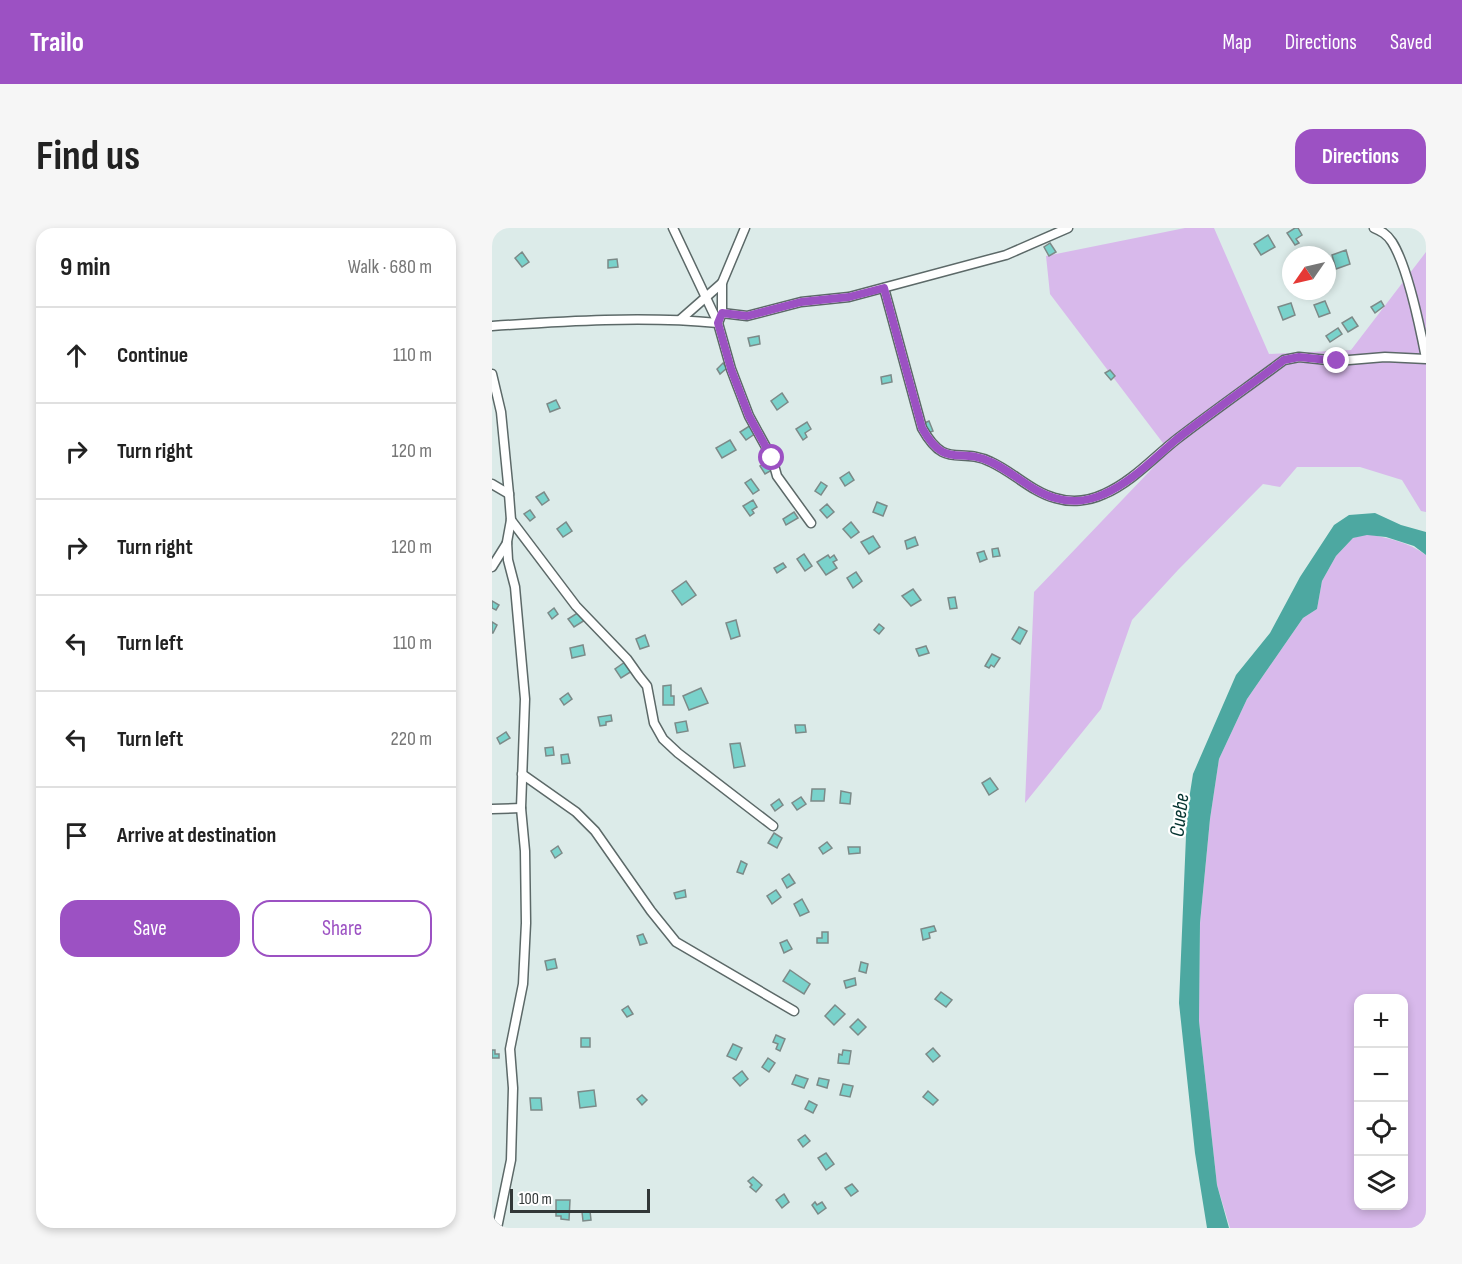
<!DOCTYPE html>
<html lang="en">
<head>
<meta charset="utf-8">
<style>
	body { margin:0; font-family:"Sofia Sans Condensed",sans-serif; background:#f6f6f6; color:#222 }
	.controls { position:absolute; right:18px; bottom:18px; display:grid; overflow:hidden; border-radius:12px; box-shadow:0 3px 9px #0003 }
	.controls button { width:54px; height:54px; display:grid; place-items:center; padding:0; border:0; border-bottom:2px solid #e0e0e0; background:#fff; color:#222; font:30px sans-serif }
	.compass { position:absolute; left:790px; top:18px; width:54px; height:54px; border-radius:50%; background:#fff; box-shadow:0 3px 9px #0003; rotate:236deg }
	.scale { position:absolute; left:18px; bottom:15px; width:140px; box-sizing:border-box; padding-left:6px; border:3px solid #313737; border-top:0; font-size:16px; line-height:21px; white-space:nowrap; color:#313737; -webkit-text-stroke:4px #fff; paint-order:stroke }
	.stop { position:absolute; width:18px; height:18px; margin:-14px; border:4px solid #9c51c3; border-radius:50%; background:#fff }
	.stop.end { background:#9c51c3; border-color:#fff; box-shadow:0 2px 6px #0008 }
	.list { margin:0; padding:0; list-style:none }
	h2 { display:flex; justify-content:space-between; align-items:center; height:78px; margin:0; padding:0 24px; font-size:26px }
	h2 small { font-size:20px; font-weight:400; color:#767676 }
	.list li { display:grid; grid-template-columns:39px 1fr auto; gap:18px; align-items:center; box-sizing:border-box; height:96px; padding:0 24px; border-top:2px solid #e0e0e0 }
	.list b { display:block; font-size:22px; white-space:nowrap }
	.list em { font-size:20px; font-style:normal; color:#767676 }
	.actions { display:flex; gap:12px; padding:18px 24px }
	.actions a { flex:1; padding:14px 0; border:2px solid #9c51c3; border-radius:18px; text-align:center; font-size:21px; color:#9c51c3 }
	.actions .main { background:#9c51c3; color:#fff }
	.icon { flex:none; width:33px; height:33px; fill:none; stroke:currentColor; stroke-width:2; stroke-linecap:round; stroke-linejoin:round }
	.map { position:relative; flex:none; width:934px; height:1000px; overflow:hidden; border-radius:18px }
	header { display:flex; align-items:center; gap:36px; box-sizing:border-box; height:84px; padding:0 30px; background:#9c51c3; color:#fff }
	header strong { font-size:28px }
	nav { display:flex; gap:33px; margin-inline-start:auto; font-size:21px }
	.intro { display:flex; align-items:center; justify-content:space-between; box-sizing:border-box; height:144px; padding:0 36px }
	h1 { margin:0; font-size:42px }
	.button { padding:15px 27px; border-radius:18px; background:#9c51c3; color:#fff; font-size:21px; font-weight:700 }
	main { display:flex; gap:36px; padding:0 36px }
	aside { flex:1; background:#fff; border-radius:18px; box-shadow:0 3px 9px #0003 }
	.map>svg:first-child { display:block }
	.green { fill:#d8b9eb; fill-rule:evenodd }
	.water { fill:#4da8a1 }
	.building { fill:#79d2cb; stroke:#7c8a88; stroke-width:1.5 }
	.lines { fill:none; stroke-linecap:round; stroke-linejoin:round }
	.minor-casing { stroke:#5c6968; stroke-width:11 }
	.minor { stroke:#fff; stroke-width:8 }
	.route { stroke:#9c51c3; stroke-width:8 }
	.labels { text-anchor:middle; stroke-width:4.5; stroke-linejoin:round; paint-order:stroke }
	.water-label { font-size:21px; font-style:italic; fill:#04322f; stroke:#fff }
</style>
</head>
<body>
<header>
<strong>Trailo</strong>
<nav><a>Map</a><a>Directions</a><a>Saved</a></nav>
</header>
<div class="intro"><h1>Find us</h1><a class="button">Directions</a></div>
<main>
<aside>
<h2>9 min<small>Walk · 680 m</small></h2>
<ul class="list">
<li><svg class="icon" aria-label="ahead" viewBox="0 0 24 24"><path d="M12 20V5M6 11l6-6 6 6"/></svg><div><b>Continue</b></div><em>110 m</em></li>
<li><svg class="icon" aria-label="right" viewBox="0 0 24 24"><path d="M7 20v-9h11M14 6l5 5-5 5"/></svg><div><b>Turn right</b></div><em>120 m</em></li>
<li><svg class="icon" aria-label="right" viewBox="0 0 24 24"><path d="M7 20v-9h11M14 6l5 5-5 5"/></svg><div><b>Turn right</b></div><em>120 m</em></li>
<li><svg class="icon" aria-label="left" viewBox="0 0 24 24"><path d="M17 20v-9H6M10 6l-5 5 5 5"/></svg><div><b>Turn left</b></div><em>110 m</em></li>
<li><svg class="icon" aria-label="left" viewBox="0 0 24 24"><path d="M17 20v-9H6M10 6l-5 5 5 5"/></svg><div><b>Turn left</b></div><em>220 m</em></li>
<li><svg class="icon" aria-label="arrive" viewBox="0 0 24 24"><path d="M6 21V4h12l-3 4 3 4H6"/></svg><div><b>Arrive at destination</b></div></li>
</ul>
<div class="actions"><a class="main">Save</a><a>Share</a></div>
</aside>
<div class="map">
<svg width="934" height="1000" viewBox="0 0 934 1000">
	<rect width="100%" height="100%" fill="#dcebe9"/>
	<g class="green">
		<polygon points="693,0 722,0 777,126 859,122 934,24 934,284 929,283 910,252 868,239 805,239 788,259 771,256 686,342 640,392 609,481 533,575 542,364 677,223 558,66 554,28"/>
		<path d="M875,306C897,310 916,314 934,327V1000H738L725,957L707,793L708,696L718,591L727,531L755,471L811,390L825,381L830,353L844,328L861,310ZM866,770H912V978H866Z"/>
	</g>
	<polygon class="water" points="883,285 909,297 934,304 934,327 922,318 894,309 875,307 861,310 844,328 830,353 825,381 811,390 755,471 727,531 718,591 708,695 707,793 725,957 737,1000 715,1000 703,925 687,775 695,584 701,546 744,447 778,405 808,349 842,297 857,287"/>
	<g class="building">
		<polygon points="803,0 806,0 810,7 804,11 807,15 803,17 795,5"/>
		<polygon points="776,7 783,19 769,27 762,16"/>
		<polygon points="558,15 564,24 557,28 552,19"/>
		<polygon points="854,22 858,36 844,41 840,27"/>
		<polygon points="30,24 37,34 30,39 23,30"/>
		<polygon points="125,31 126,39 116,40 116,32"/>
		<polygon points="833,73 838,85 827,89 822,77"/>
		<polygon points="889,73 892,78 883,85 879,79"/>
		<polygon points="799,75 803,87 791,92 786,79"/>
		<polygon points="860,89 866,98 856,104 850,95"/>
		<polygon points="846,100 850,106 838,114 834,108"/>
		<polygon points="267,108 268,116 258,118 256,110"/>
		<polygon points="231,135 235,140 228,146 225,141"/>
		<polygon points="618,142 623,148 619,152 613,145"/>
		<polygon points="399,147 400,154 390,156 389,149"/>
		<polygon points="290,165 296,174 285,182 279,173"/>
		<polygon points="64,172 68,180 58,184 55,176"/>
		<polygon points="437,193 441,203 433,206 430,196"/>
		<polygon points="315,194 319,201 313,205 315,209 311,212 304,201"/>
		<polygon points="259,197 264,205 254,212 248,204"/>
		<polygon points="238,212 244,222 230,230 224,220"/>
		<polygon points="275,234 280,242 273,246 268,238"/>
		<polygon points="357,244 362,252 353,258 348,250"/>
		<polygon points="259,251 267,262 261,266 253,255"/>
		<polygon points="329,254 335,258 329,267 323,263"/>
		<polygon points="52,264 57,272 50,277 44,269"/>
		<polygon points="261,272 265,279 260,282 262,285 258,288 251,278"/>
		<polygon points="385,274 395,278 391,288 381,284"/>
		<polygon points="335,276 342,284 335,290 328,282"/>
		<polygon points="38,282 43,289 38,293 32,286"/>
		<polygon points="302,284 306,290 294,297 291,291"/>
		<polygon points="74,294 80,303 71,309 65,301"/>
		<polygon points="359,294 367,304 359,310 351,301"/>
		<polygon points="381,308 388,319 377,326 369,314"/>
		<polygon points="423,309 426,317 415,321 413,313"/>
		<polygon points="506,320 508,328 501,329 500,321"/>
		<polygon points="492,323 495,331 488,334 485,325"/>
		<polygon points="312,326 320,338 313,343 305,331"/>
		<polygon points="336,327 338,330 342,327 345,332 341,334 345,340 334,347 325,334"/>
		<polygon points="291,335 294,339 285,345 282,340"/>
		<polygon points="364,344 370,353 361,360 355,350"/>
		<polygon points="194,353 204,367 190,377 180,363"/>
		<polygon points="421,361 429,372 419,378 410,368"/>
		<polygon points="463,369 465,380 458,381 456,370"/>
		<polygon points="0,373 7,377 4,382 0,380"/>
		<polygon points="62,380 66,386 60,391 56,385"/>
		<polygon points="87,384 93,392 82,399 76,391"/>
		<polygon points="244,392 248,408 239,411 234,395"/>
		<polygon points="0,394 5,397 1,405 0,405"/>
		<polygon points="387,396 392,400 387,406 382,402"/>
		<polygon points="527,399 535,403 528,416 520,411"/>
		<polygon points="153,407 157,418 148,421 144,411"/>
		<polygon points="91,417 93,427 80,430 78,420"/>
		<polygon points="434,418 437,425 427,428 424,421"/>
		<polygon points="500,426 508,430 502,439 499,437 497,440 493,438"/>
		<polygon points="133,434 140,443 129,450 123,441"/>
		<polygon points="179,457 179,468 182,468 182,477 171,477 171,458"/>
		<polygon points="209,460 216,475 197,482 191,468"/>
		<polygon points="76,465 80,471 72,477 68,471"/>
		<polygon points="119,487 120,493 114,494 114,497 108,498 106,489"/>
		<polygon points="194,493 196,503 185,505 183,495"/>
		<polygon points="303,497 313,497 314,504 304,505"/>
		<polygon points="14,504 18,510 8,516 5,510"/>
		<polygon points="248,515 253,538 242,540 238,516"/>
		<polygon points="61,519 62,527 54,528 53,520"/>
		<polygon points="76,526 78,535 70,536 69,527"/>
		<polygon points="498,550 506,561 497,567 490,555"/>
		<polygon points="320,561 333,561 332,573 319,573"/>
		<polygon points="349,563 359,565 358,576 348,575"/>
		<polygon points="309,569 314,576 305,582 300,575"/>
		<polygon points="287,571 291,577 283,583 279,577"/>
		<polygon points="282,605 290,610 285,620 276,615"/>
		<polygon points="335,614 340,620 331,626 327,620"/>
		<polygon points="66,618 70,625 63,630 59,623"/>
		<polygon points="356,619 368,619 368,625 357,626"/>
		<polygon points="249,633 255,636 251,646 245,644"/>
		<polygon points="297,646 303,655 295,660 290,651"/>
		<polygon points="193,662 194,669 184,671 182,665"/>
		<polygon points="284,662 289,669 280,676 275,668"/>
		<polygon points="310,671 317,684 308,688 302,676"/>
		<polygon points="442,698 444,703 437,705 438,710 431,712 429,701"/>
		<polygon points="330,704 336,704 336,715 325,715 325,710 330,710"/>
		<polygon points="151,706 155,715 148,717 145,708"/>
		<polygon points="295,712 300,721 292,725 288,715"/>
		<polygon points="63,731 65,740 55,742 53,733"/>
		<polygon points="369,734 376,736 374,745 367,743"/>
		<polygon points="298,742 318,756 312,766 291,753"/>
		<polygon points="363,750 364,757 354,760 352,753"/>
		<polygon points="449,764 460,772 454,779 443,771"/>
		<polygon points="343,777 353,786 342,797 333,788"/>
		<polygon points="136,778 141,786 135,789 130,782"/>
		<polygon points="366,791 374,799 366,807 358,799"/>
		<polygon points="284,807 293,811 288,823 284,821 286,816 281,814"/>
		<rect x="89" y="810" width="9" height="9"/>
		<polygon points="241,816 250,820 244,832 235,828"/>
		<polygon points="441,820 448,828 441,834 434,826"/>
		<polygon points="0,822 3,822 3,826 7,826 7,830 0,830"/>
		<polygon points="351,822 359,823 357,836 346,835 347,826 350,827"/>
		<polygon points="276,830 283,835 277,844 270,839"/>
		<polygon points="250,843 256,851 248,858 241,850"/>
		<polygon points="304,847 316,851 312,860 300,856"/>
		<polygon points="327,850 337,852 335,860 325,857"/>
		<polygon points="351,856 361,858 358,869 348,867"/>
		<polygon points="102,862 104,878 88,880 86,864"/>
		<polygon points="436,863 446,872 441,877 431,869"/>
		<polygon points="150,867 155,872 150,877 145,871"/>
		<polygon points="38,870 49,870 50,882 39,882"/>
		<polygon points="317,873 325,877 321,885 313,881"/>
		<polygon points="313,907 318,913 311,919 306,912"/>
		<polygon points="334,925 342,936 334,942 326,930"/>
		<polygon points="261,949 270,957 264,964 258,959 260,957 256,953"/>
		<polygon points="360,956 366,963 359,968 353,960"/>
		<polygon points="292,966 297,974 290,980 284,972"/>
		<polygon points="64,972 78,972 77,992 69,991 69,988 64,988"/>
		<polygon points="323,974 325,977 330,974 334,980 326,986 320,977"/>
		<polygon points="98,983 99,992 91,993 90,984"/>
	</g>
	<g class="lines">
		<defs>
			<g id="minor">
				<polyline points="181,0 226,95 239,141 257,188 280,230 285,248 319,295"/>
				<path d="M882,0C889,3 895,6 900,14C916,39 928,99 934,130"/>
				<path d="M392,60L430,200C454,243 467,218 499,234C521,244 540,264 563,270C579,275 597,273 612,266C640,254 662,229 685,211C720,184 757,158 792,132L807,129L845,133L893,129L934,131"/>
				<polyline points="230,85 255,88 309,74 357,69 514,27 576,0"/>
				<polyline points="189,91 230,55"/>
				<path d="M0,98C75,93 151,88 226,95L230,85V55L253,0"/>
				<polyline points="0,146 9,184 17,266 19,292 15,314 16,332 23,359 33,471 29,580 33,623 34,695 31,756 18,821 21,860 19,932 5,1000"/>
				<polyline points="0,256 17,266"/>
				<polyline points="19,292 84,378 135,431 147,448 155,458 162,495 171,511 186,525 281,598"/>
				<polyline points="0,339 15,315"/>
				<polyline points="30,546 84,584 103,603 159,683 184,714 302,783"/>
				<polyline points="0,581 29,580"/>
			</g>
		</defs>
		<use href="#minor" class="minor-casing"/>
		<use href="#minor" class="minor"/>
	</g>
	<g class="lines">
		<path class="route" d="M280,230L257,188L239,141L226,95L230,85L255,88L309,74L357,69L392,60L430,200C454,243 467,218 499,234C521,244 540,264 563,270C579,275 597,273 612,266C640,254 662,230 685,211C720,184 757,158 792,132L807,129L845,133"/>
	</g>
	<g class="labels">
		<g class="water-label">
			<text transform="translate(687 587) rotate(-83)" y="7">Cuebe</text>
		</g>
	</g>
</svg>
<div class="controls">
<button>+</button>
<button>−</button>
<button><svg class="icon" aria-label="locate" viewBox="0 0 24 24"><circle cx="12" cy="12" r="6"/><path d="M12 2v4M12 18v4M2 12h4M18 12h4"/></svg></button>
<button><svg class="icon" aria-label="layers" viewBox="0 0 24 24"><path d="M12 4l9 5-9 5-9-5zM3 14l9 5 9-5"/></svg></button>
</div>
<svg class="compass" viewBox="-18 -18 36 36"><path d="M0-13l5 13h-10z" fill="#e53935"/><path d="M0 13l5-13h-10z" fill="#767676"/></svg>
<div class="scale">100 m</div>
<div class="stop" style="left:280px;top:230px"></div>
<div class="stop end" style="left:845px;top:133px"></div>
</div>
</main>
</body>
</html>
